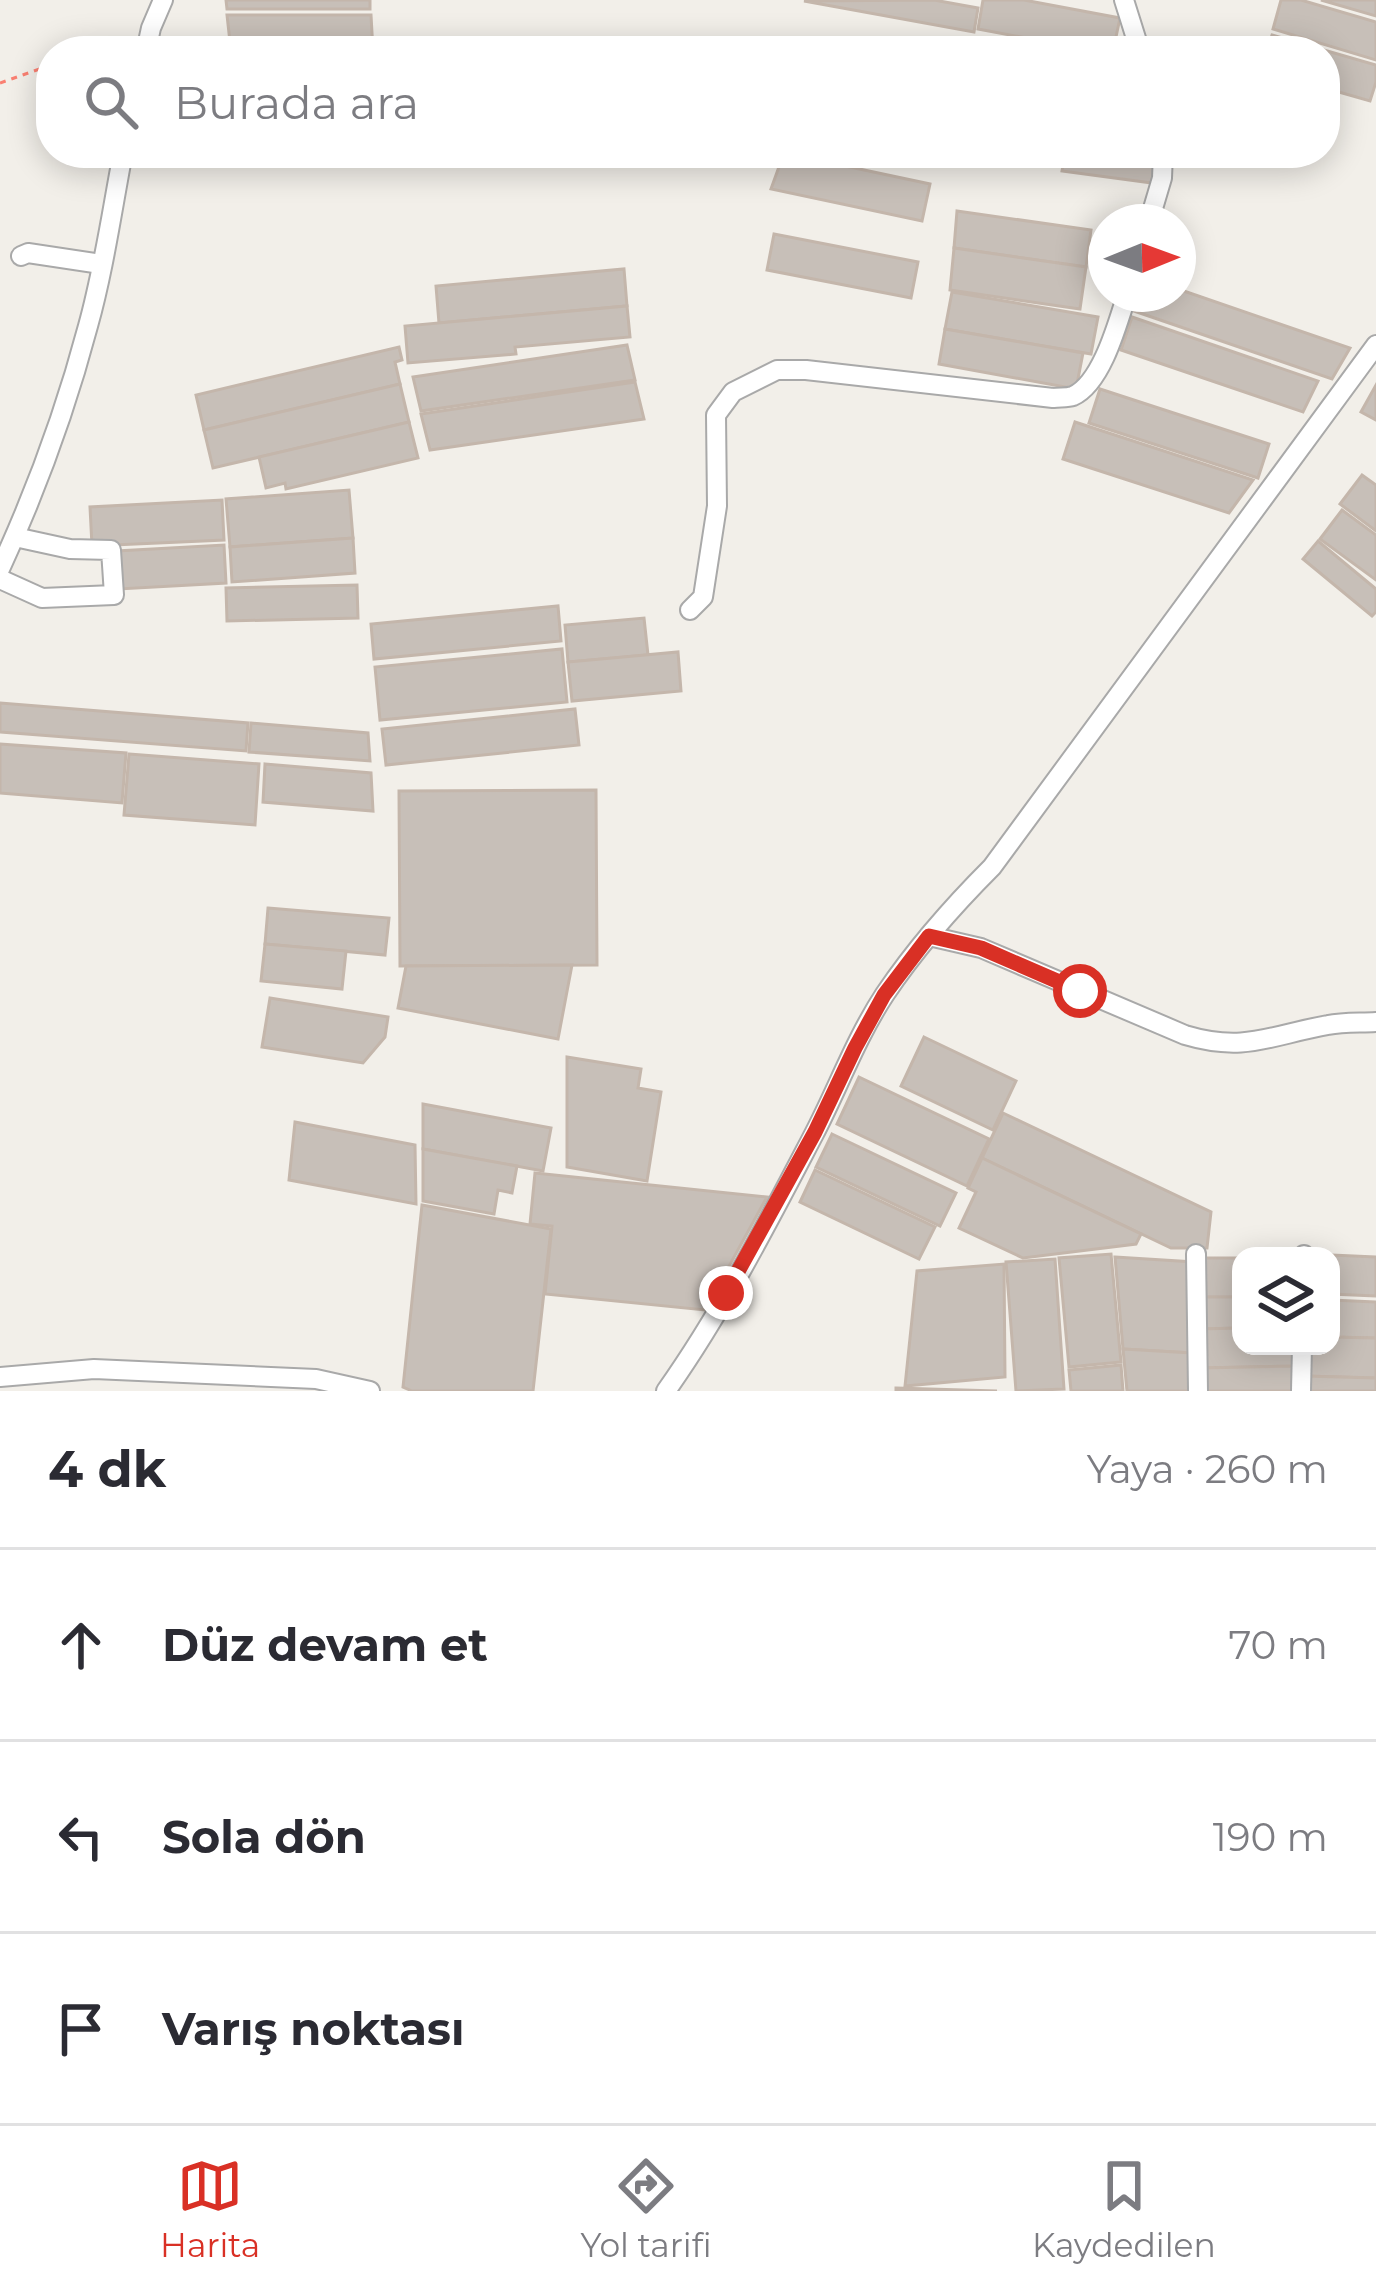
<!DOCTYPE html>
<html lang="tr">
<head>
<meta charset="utf-8">
<style>
	body { margin:0; font-family:Montserrat,sans-serif; background:#f2f2f3; color:#2b2b33 }
	.controls { position:absolute; right:36px; bottom:36px; display:grid; overflow:hidden; border-radius:24px; box-shadow:0 6px 30px #0003 }
	.controls button { width:108px; height:108px; display:grid; place-items:center; padding:0; border:0; border-bottom:3px solid #e1e1e2; background:#fff; color:#2b2b33; font:60px sans-serif }
	.compass { position:absolute; left:1088px; top:204px; width:108px; height:108px; border-radius:50%; background:#fff; box-shadow:0 6px 30px #0003; rotate:89deg }
	.stop { position:absolute; width:36px; height:36px; margin:-27px; border:9px solid #d93025; border-radius:50%; background:#fff }
	.stop.end { background:#d93025; border-color:#fff; box-shadow:0 3px 12px #0008 }
	.list { margin:0; padding:0; list-style:none }
	h2 { display:flex; justify-content:space-between; align-items:center; height:156px; margin:0; padding:0 48px; font-size:51px }
	h2 small { font-size:39px; font-weight:400; color:#7c7c81 }
	.list li { display:grid; grid-template-columns:78px 1fr auto; gap:36px; align-items:center; box-sizing:border-box; height:192px; padding:0 48px; border-top:3px solid #e1e1e2 }
	.list b { display:block; font-size:45px; white-space:nowrap }
	.list em { font-size:39px; font-style:normal; color:#7c7c81 }
	.icon { flex:none; width:66px; height:66px; fill:none; stroke:currentColor; stroke-width:2; stroke-linecap:round; stroke-linejoin:round }
	.map { position:relative; flex:none; width:1376px; height:1391px; overflow:hidden }
	.search { position:absolute; background:#fff; box-shadow:0 6px 30px #0003; left:36px; right:36px; top:36px; height:132px; display:flex; align-items:center; gap:30px; box-sizing:border-box; padding:0 42px; border-radius:48px; color:#7c7c81; font-size:45px }
	.sheet { height:732px; background:#fff }
	nav { display:flex; justify-content:space-around; align-items:center; box-sizing:border-box; height:168px; border-top:3px solid #e1e1e2; background:#fff; font-size:33px; color:#7c7c81 }
	nav a { display:grid; justify-items:center; gap:6px }
	nav .on { color:#d93025 }
	.map>svg:first-child { display:block }
	.building { fill:#c7bfb8; stroke:#c4b6ab; stroke-width:3 }
	.lines { fill:none; stroke-linecap:round; stroke-linejoin:round }
	.minor-casing { stroke:#a9a9a9; stroke-width:22 }
	.path { stroke:#fa8072; stroke-width:3; stroke-dasharray:6 6; stroke-linecap:butt }
	.minor { stroke:#fff; stroke-width:18 }
	.route { stroke:#d93025; stroke-width:15 }
</style>
</head>
<body>
<div class="map">
<svg width="1376" height="1391" viewBox="0 0 1376 1391">
	<rect width="100%" height="100%" fill="#f2efe9"/>
	<g class="building">
		<polygon points="226,0 370,0 370,9 227,9"/>
		<polygon points="934,0 978,8 974,32 804,1"/>
		<polygon points="983,0 1024,0 1120,18 1113,51 1095,51 978,29"/>
		<polygon points="1281,0 1301,0 1376,22 1376,60 1273,29"/>
		<polygon points="1321,0 1376,0 1376,16"/>
		<polygon points="227,15 371,15 373,51 231,51"/>
		<polygon points="1272,35 1376,65 1376,82 1370,101 1325,88 1325,51 1267,51"/>
		<polygon points="784,153 930,184 922,221 771,189"/>
		<polygon points="869,153 931,153 929,163"/>
		<polygon points="1065,153 1156,153 1152,183 1062,171"/>
		<polygon points="957,211 1091,230 1086,267 954,248"/>
		<polygon points="774,234 918,262 911,298 767,270"/>
		<polygon points="954,248 1086,267 1080,309 950,290"/>
		<polygon points="624,269 627,306 439,323 436,286"/>
		<polygon points="1178,289 1350,348 1332,379 1134,311 1140,294 1178,294"/>
		<polygon points="952,292 1098,317 1091,354 945,329"/>
		<polygon points="627,306 630,337 515,347 516,354 408,363 405,326"/>
		<polygon points="1132,317 1318,381 1303,412 1121,350"/>
		<polygon points="945,329 1083,353 1076,389 939,364"/>
		<polygon points="627,345 635,380 421,411 413,377"/>
		<polygon points="399,347 402,360 395,362 400,384 204,430 196,395"/>
		<polygon points="635,382 644,419 430,450 421,414"/>
		<polygon points="400,384 409,422 213,468 204,430"/>
		<polygon points="1376,385 1376,420 1361,412"/>
		<polygon points="1100,389 1269,444 1258,478 1089,423"/>
		<polygon points="409,422 418,458 286,489 285,483 266,488 259,457"/>
		<polygon points="1075,422 1253,480 1229,513 1063,459"/>
		<polygon points="1362,475 1376,485 1376,531 1340,504"/>
		<polygon points="349,490 353,538 230,547 226,499"/>
		<polygon points="222,500 224,540 92,546 90,507"/>
		<polygon points="1342,510 1376,535 1376,580 1320,539"/>
		<polygon points="353,538 355,573 232,582 230,547"/>
		<polygon points="1318,541 1376,589 1376,612 1372,616 1303,559"/>
		<polygon points="224,545 226,583 119,589 117,551"/>
		<polygon points="357,585 358,618 227,621 226,588"/>
		<polygon points="558,606 561,641 374,659 371,624"/>
		<polygon points="644,618 648,655 568,662 565,625"/>
		<polygon points="562,649 567,702 380,720 375,667"/>
		<polygon points="678,652 681,691 572,701 568,662"/>
		<polygon points="0,703 248,723 246,751 0,732"/>
		<polygon points="575,709 579,745 386,765 382,729"/>
		<polygon points="251,723 368,733 370,761 249,752"/>
		<polygon points="0,744 126,753 122,803 0,793"/>
		<polygon points="129,754 259,764 255,825 124,815"/>
		<polygon points="265,764 371,773 373,811 263,802"/>
		<polygon points="596,790 597,965 400,966 399,791"/>
		<polygon points="268,908 389,918 385,955 265,944"/>
		<polygon points="265,944 346,951 342,989 261,981"/>
		<polygon points="572,965 558,1039 398,1008 406,966"/>
		<polygon points="270,998 388,1017 385,1037 363,1063 262,1047"/>
		<polygon points="924,1037 1016,1081 993,1130 901,1086"/>
		<polygon points="567,1057 641,1069 638,1088 661,1092 647,1181 567,1167"/>
		<polygon points="859,1077 989,1139 967,1186 837,1124"/>
		<polygon points="423,1104 551,1128 543,1171 423,1149"/>
		<polygon points="1003,1113 1211,1212 1207,1248 1171,1248 982,1158"/>
		<polygon points="295,1122 415,1145 416,1204 289,1180"/>
		<polygon points="832,1134 956,1193 940,1226 816,1167"/>
		<polygon points="423,1149 517,1166 512,1193 498,1190 494,1214 423,1201"/>
		<polygon points="982,1158 1141,1234 1136,1244 1023,1258 959,1228 976,1192 968,1188"/>
		<polygon points="815,1170 935,1227 919,1259 800,1202"/>
		<polygon points="535,1173 767,1197 705,1310 545,1294 552,1226 530,1224"/>
		<polygon points="422,1205 551,1229 533,1391 412,1391 403,1387"/>
		<polygon points="1111,1254 1121,1362 1069,1367 1059,1258"/>
		<polygon points="1309,1254 1376,1257 1376,1296 1331,1294 1331,1256"/>
		<polygon points="1115,1257 1194,1262 1192,1353 1123,1349"/>
		<polygon points="1198,1258 1241,1258 1241,1297 1199,1297"/>
		<polygon points="1055,1259 1064,1389 1016,1391 1006,1262"/>
		<polygon points="1004,1264 1005,1377 905,1386 917,1271"/>
		<polygon points="1199,1297 1241,1297 1241,1328 1199,1329"/>
		<polygon points="1331,1300 1376,1302 1376,1338 1331,1337"/>
		<polygon points="1241,1328 1241,1346 1298,1346 1298,1366 1200,1368 1199,1329"/>
		<polygon points="1331,1337 1376,1338 1376,1378 1304,1376 1306,1346 1331,1346"/>
		<polygon points="1123,1349 1192,1353 1192,1391 1127,1391"/>
		<polygon points="1121,1365 1123,1391 1071,1391 1069,1370"/>
		<polygon points="1297,1366 1297,1391 1200,1391 1200,1368"/>
		<polygon points="1304,1376 1376,1378 1376,1391 1304,1391"/>
		<polygon points="896,1388 997,1391 896,1391"/>
	</g>
	<g class="lines">
		<defs>
			<g id="minor">
				<polyline points="1124,0 1140,51"/>
				<polyline points="146,51 151,28 163,0"/>
				<polyline points="1149,222 1162,178 1163,153"/>
				<polyline points="21,256 28,253 101,264"/>
				<path d="M0,569C36,491 66,409 88,326C104,269 112,210 123,153"/>
				<polyline points="0,579 42,598 114,595 111,550 70,549 15,537"/>
				<path d="M690,610L703,597L717,506L716,415L733,392L777,370H806L1053,398C1060,397 1067,398 1073,396C1102,383 1118,322 1127,294"/>
				<path d="M929,936L981,948L1185,1035C1245,1053 1271,1035 1328,1025C1343,1022 1360,1023 1376,1022"/>
				<polyline points="1196,1254 1198,1391"/>
				<polyline points="1304,1256 1304,1255"/>
				<polyline points="0,1377 94,1369 316,1379 370,1391"/>
				<path d="M666,1391C722,1312 769,1220 814,1134C838,1088 856,1038 885,994C916,948 953,906 992,867L1376,345"/>
				<polyline points="1301,1391 1302,1346"/>
			</g>
		</defs>
		<use href="#minor" class="minor-casing"/>
		<g class="path">
			<polyline points="95,51 134,39"/>
			<polyline points="0,83 51,65"/>
		</g>
		<use href="#minor" class="minor"/>
	</g>
	<g class="lines">
		<polyline class="route" points="726,1293 815,1132 855,1048 884,995 929,936 981,948 1080,991"/>
	</g>
</svg>
<div class="controls">
<button><svg class="icon" aria-label="layers" viewBox="0 0 24 24"><path d="M12 4l9 5-9 5-9-5zM3 14l9 5 9-5"/></svg></button>
</div>
<svg class="compass" viewBox="-18 -18 36 36"><path d="M0-13l5 13h-10z" fill="#e53935"/><path d="M0 13l5-13h-10z" fill="#7c7c81"/></svg>
<div class="stop" style="left:1080px;top:991px"></div>
<div class="stop end" style="left:726px;top:1293px"></div>
<div class="search"><svg class="icon" aria-label="search" viewBox="0 0 24 24"><circle cx="10" cy="10" r="6"/><path d="M15 15l6 6"/></svg>Burada ara</div>
</div>
<section class="sheet">
<h2>4 dk<small>Yaya · 260 m</small></h2>
<ul class="list">
<li><svg class="icon" aria-label="ahead" viewBox="0 0 24 24"><path d="M12 20V5M6 11l6-6 6 6"/></svg><div><b>Düz devam et</b></div><em>70 m</em></li>
<li><svg class="icon" aria-label="left" viewBox="0 0 24 24"><path d="M17 20v-9H6M10 6l-5 5 5 5"/></svg><div><b>Sola dön</b></div><em>190 m</em></li>
<li><svg class="icon" aria-label="arrive" viewBox="0 0 24 24"><path d="M6 21V4h12l-3 4 3 4H6"/></svg><div><b>Varış noktası</b></div></li>
</ul>
</section>
<nav>
<a class="on"><svg class="icon" aria-label="map" viewBox="0 0 24 24"><path d="M3 6l6-2 6 2 6-2v14l-6 2-6-2-6 2zM9 4v14M15 6v14"/></svg>Harita</a>
<a><svg class="icon" aria-label="directions" viewBox="0 0 24 24"><path d="M12 3l9 9-9 9-9-9zM9 14v-3h6M13 9l2 2-2 2"/></svg>Yol tarifi</a>
<a><svg class="icon" aria-label="saved" viewBox="0 0 24 24"><path d="M7 4h10v16l-5-4-5 4z"/></svg>Kaydedilen</a>
</nav>
</body>
</html>
